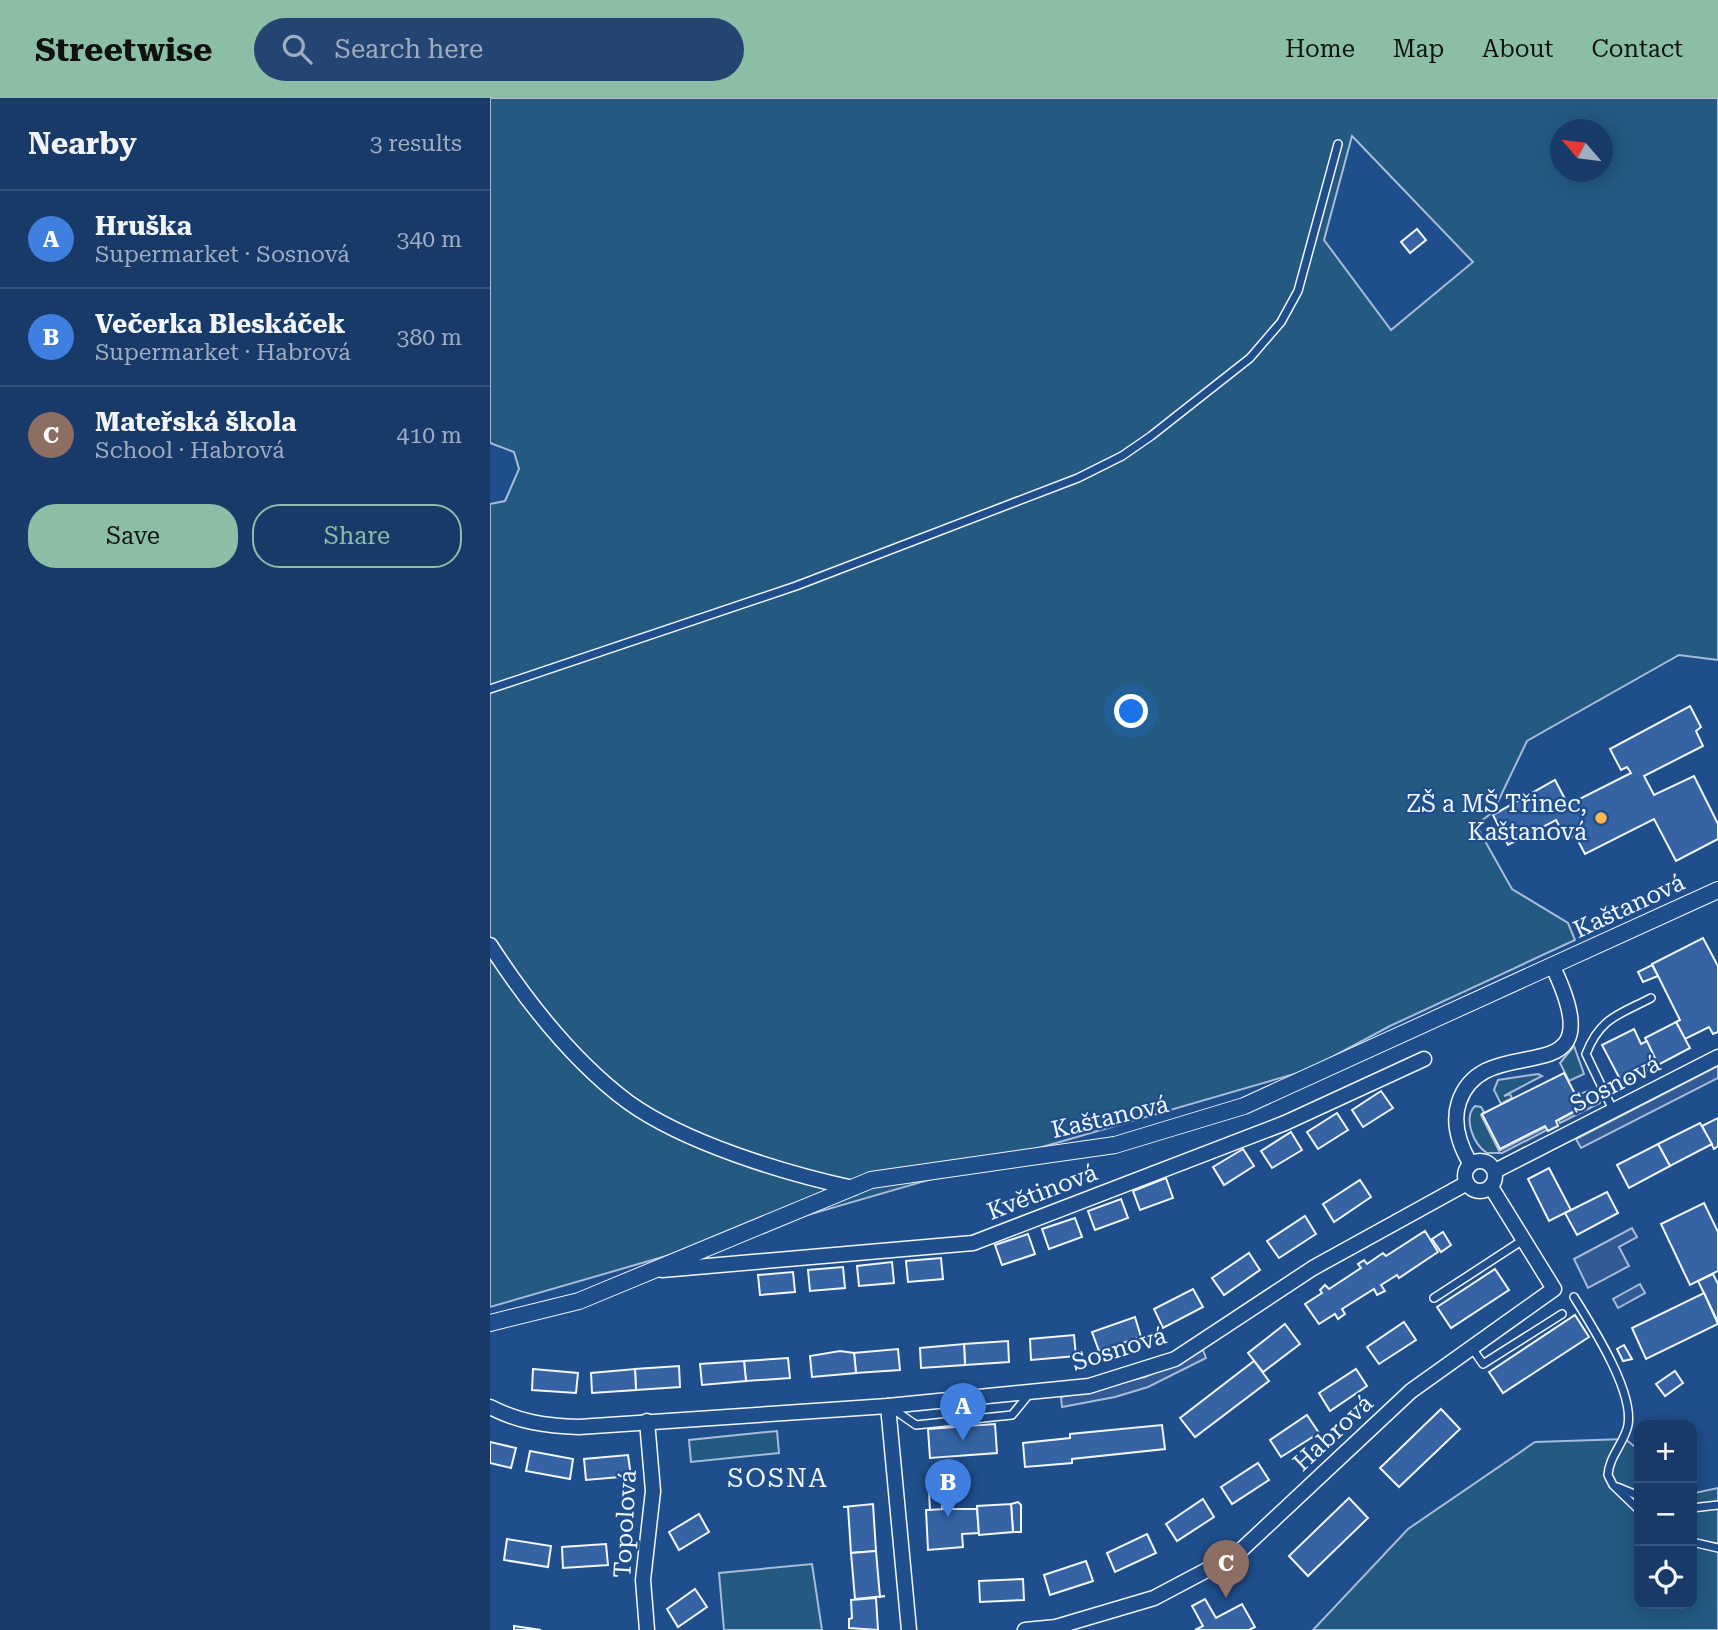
<!DOCTYPE html>
<html lang="en">
<head>
<meta charset="utf-8">
<style>
	body { margin:0; font-family:"Roboto Serif",serif; background:#244571; color:#f1f3f6 }
	.controls { position:absolute; right:21px; bottom:21px; display:grid; overflow:hidden; border-radius:14px; box-shadow:0 4px 18px #0003 }
	.controls button { width:63px; height:63px; display:grid; place-items:center; padding:0; border:0; border-bottom:2px solid #36547d; background:#173a69; color:#f1f3f6; font:35px sans-serif }
	.compass { position:absolute; left:1060px; top:21px; width:63px; height:63px; border-radius:50%; background:#173a69; box-shadow:0 4px 18px #0003; rotate:298deg }
	.you { position:absolute; left:642px; top:614px; width:24px; height:24px; margin:-18px; border:5px solid #fff; border-radius:50%; background:#1a73e8; box-shadow:0 0 0 10px #1a73e833 }
	.badge { display:grid; place-items:center; width:46px; height:46px; border-radius:50%; background:#8abfa5; color:#fff; font-size:23px; font-weight:700 }
	.pin { position:absolute; translate:-50% -58px; filter:drop-shadow(0 2px 4px #0008) }
	.pin::after { content:''; position:absolute; top:37px; width:24px; height:21px; background:inherit; clip-path:polygon(0 0,100% 0,50% 100%) }
	.list { margin:0; padding:0; list-style:none }
	h2 { display:flex; justify-content:space-between; align-items:center; height:91px; margin:0; padding:0 28px; font-size:30px }
	h2 small { font-size:23px; font-weight:400; color:#9eadc0 }
	.list li { display:grid; grid-template-columns:46px 1fr auto; gap:21px; align-items:center; box-sizing:border-box; height:98px; padding:0 28px; border-top:2px solid #36547d }
	.list b { display:block; font-size:26px; white-space:nowrap }
	.list p { margin:0; font-size:23px; white-space:nowrap; color:#9eadc0 }
	.list em { font-size:23px; font-style:normal; color:#9eadc0 }
	.actions { display:flex; gap:14px; padding:21px 28px }
	.actions a { flex:1; padding:16px 0; border:2px solid #8abfa5; border-radius:28px; text-align:center; font-size:24px; color:#8abfa5 }
	.actions .main { background:#8abfa5; color:#111 }
	.icon { flex:none; width:38px; height:38px; fill:none; stroke:currentColor; stroke-width:2; stroke-linecap:round; stroke-linejoin:round }
	.map { position:relative; flex:none; width:1228px; height:1532px; overflow:hidden }
	header { display:flex; align-items:center; gap:42px; box-sizing:border-box; height:98px; padding:0 35px; background:#8abfa5; color:#111 }
	header strong { font-size:33px }
	nav { display:flex; gap:38px; margin-inline-start:auto; font-size:24px }
	.search { width:490px; height:63px; background:#244571; display:flex; align-items:center; gap:18px; box-sizing:border-box; padding:0 24px; border-radius:38px; color:#9eadc0; font-size:26px }
	main { display:flex }
	aside { flex:1; background:#173a69 }
	.map>svg:first-child { display:block }
	.green { fill:#245a82; stroke:#a8bbd7; stroke-width:2; fill-rule:evenodd }
	.parking { fill:#305b95; stroke:#a8bbd7; stroke-width:2 }
	.building { fill:#3563a3; stroke:#f2f6ff; stroke-width:2 }
	.lines { fill:none; stroke-linecap:round; stroke-linejoin:round }
	.service-casing { stroke:#f2f6ff; stroke-width:10 }
	.minor-casing { stroke:#f2f6ff; stroke-width:17 }
	.tertiary-casing { stroke:#f2f6ff; stroke-width:18 }
	.service { stroke:#1f4e8c; stroke-width:7 }
	.minor { stroke:#1f4e8c; stroke-width:14 }
	.tertiary { stroke:#1f4e8c; stroke-width:16 }
	.poi-dot { fill:#ffb74d; stroke:#1f4e8c; stroke-width:2.5 }
	.labels { text-anchor:middle; stroke-width:5; stroke-linejoin:round; paint-order:stroke }
	.poi-label { font-size:24px; fill:#f2f6ff; stroke:#1f4e8c; text-anchor:end }
	.street-label { font-size:24px; fill:#f2f6ff; stroke:#1f4e8c }
	.neighbourhood-label { font-size:26px; letter-spacing:2px; fill:#f2f6ff; stroke:#1f4e8c }
</style>
</head>
<body>
<header>
<strong>Streetwise</strong>
<div class="search"><svg class="icon" aria-label="search" viewBox="0 0 24 24"><circle cx="10" cy="10" r="6"/><path d="M15 15l6 6"/></svg>Search here</div>
<nav><a>Home</a><a>Map</a><a>About</a><a>Contact</a></nav>
</header>
<main>
<aside>
<h2>Nearby<small>3 results</small></h2>
<ul class="list">
<li><span class="badge" style="background:#3f7fe0">A</span><div><b>Hruška</b><p>Supermarket · Sosnová</p></div><em>340 m</em></li>
<li><span class="badge" style="background:#3f7fe0">B</span><div><b>Večerka Bleskáček</b><p>Supermarket · Habrová</p></div><em>380 m</em></li>
<li><span class="badge" style="background:#8d6e63">C</span><div><b>Mateřská škola</b><p>School · Habrová</p></div><em>410 m</em></li>
</ul>
<div class="actions"><a class="main">Save</a><a>Share</a></div>
</aside>
<div class="map">
<svg width="1228" height="1532" viewBox="0 0 1228 1532">
	<rect width="100%" height="100%" fill="#1f4e8c"/>
	<g class="green">
		<path d="M0,0H1228V562L1189,557L1037,643L1003,714L986,727L1022,791L1078,825L1085,842L900,928L818,972L0,1209V406L15,403L29,371L24,354L0,345ZM1070,32H1112V74H1070ZM862,38L983,164L901,232L834,142Z"/>
		<polygon points="1084,948 1094,976 1079,983 1070,965"/>
		<polygon points="1048,976 1052,978 1014,998 1020,996 1022,1000 1011,1006 1004,992 1008,982"/>
		<polygon points="1100,992 1107,995 1110,1005 1070,1025 1069,1022 1093,1010 1087,997"/>
		<path d="M985,1008L991,1009L994,1014L991,1017L1009,1053L1056,1029L1057,1032L1012,1055H997C983,1046 973,1020 985,1008Z"/>
		<polygon points="287,1333 289,1355 201,1364 199,1342"/>
		<polygon points="1135,1341 1149,1352 1149,1506 1202,1506 1202,1393 1205,1395 1228,1390 1228,1532 823,1532 918,1431 1045,1344"/>
		<polygon points="322,1466 332,1532 234,1532 229,1475"/>
	</g>
	<g class="parking">
		<polygon points="1228,968 1228,980 1091,1050 1086,1041"/>
		<polygon points="1142,1130 1147,1139 1129,1149 1139,1168 1098,1190 1084,1161"/>
		<polygon points="1150,1186 1155,1195 1128,1210 1123,1201"/>
		<polygon points="713,1252 716,1260 658,1289 625,1299 572,1309 571,1299 655,1279"/>
	</g>
	<g class="building">
		<polygon points="927,131 936,142 920,155 911,144"/>
		<polygon points="1200,608 1211,629 1206,633 1213,648 1154,678 1164,697 1204,678 1228,726 1228,741 1186,763 1164,721 1095,756 1085,737 1077,742 1073,735 1069,737 1067,733 1071,731 1066,722 1018,747 1003,717 1065,682 1075,701 1069,704 1072,710 1141,675 1137,669 1131,672 1120,651"/>
		<polygon points="1213,840 1228,868 1228,934 1223,936 1219,929 1195,941 1186,924 1190,922 1162,866"/>
		<polygon points="1162,867 1168,878 1153,884 1148,874"/>
		<polygon points="1186,924 1200,950 1168,967 1155,940"/>
		<polygon points="1144,931 1151,946 1157,943 1168,967 1132,985 1112,947"/>
		<polygon points="1074,975 1092,1009 1066,1023 1068,1028 1058,1033 1055,1028 1010,1051 992,1016"/>
		<polygon points="891,993 903,1010 873,1029 862,1012"/>
		<polygon points="847,1015 858,1032 828,1051 817,1034"/>
		<polygon points="1228,1020 1228,1048 1224,1051 1212,1028"/>
		<polygon points="1210,1025 1222,1046 1180,1068 1168,1046"/>
		<polygon points="801,1034 812,1052 782,1070 771,1053"/>
		<polygon points="1168,1046 1180,1068 1139,1090 1127,1067"/>
		<polygon points="753,1051 764,1068 734,1087 723,1069"/>
		<polygon points="1059,1070 1081,1112 1059,1123 1038,1081"/>
		<polygon points="676,1080 683,1100 650,1112 643,1093"/>
		<polygon points="870,1082 881,1099 844,1124 833,1106"/>
		<polygon points="1117,1094 1128,1115 1087,1137 1075,1115"/>
		<polygon points="631,1101 638,1120 605,1132 598,1113"/>
		<polygon points="1214,1105 1228,1134 1228,1173 1200,1187 1171,1126"/>
		<polygon points="815,1118 826,1136 789,1160 777,1143"/>
		<polygon points="585,1120 592,1139 559,1151 552,1131"/>
		<polygon points="935,1133 948,1154 909,1180 907,1177 891,1187 895,1193 887,1197 884,1191 852,1211 855,1216 848,1221 845,1216 829,1226 815,1206 832,1195 830,1192 835,1187 839,1191 871,1170 868,1166 874,1162 877,1166 893,1155 896,1158"/>
		<polygon points="953,1134 961,1147 951,1154 942,1141"/>
		<polygon points="538,1136 545,1156 512,1167 505,1147"/>
		<polygon points="759,1155 770,1172 734,1197 722,1180"/>
		<polygon points="451,1160 453,1181 418,1184 416,1163"/>
		<polygon points="402,1164 404,1185 369,1188 367,1168"/>
		<polygon points="353,1169 355,1190 320,1193 318,1172"/>
		<polygon points="1005,1171 1019,1192 961,1230 947,1209"/>
		<polygon points="303,1174 305,1194 270,1197 268,1177"/>
		<polygon points="1223,1176 1228,1186 1228,1224 1208,1183"/>
		<polygon points="703,1191 713,1209 673,1230 664,1211"/>
		<polygon points="1214,1195 1228,1226 1156,1261 1142,1230"/>
		<polygon points="1085,1217 1099,1239 1013,1295 999,1274"/>
		<polygon points="645,1219 651,1239 609,1253 602,1234"/>
		<polygon points="914,1224 926,1242 889,1266 877,1249"/>
		<polygon points="795,1226 810,1246 773,1274 758,1255"/>
		<polygon points="584,1237 586,1258 541,1262 540,1241"/>
		<polygon points="518,1243 519,1264 475,1267 474,1246"/>
		<polygon points="474,1246 475,1267 431,1270 430,1250"/>
		<polygon points="1134,1247 1142,1261 1133,1263 1127,1251"/>
		<polygon points="408,1251 410,1272 366,1275 364,1255"/>
		<polygon points="350,1253 364,1255 366,1275 322,1279 320,1258"/>
		<polygon points="298,1260 300,1280 256,1283 254,1263"/>
		<polygon points="254,1263 256,1283 212,1287 210,1266"/>
		<polygon points="764,1263 779,1283 705,1339 690,1320"/>
		<polygon points="189,1268 190,1289 146,1292 145,1271"/>
		<polygon points="43,1271 88,1275 86,1295 42,1292"/>
		<polygon points="145,1271 146,1292 102,1295 101,1275"/>
		<polygon points="866,1271 877,1288 840,1313 829,1295"/>
		<polygon points="1185,1273 1193,1285 1175,1298 1166,1286"/>
		<polygon points="951,1311 970,1331 909,1389 890,1370"/>
		<polygon points="817,1317 829,1335 791,1359 780,1342"/>
		<polygon points="505,1326 507,1355 440,1360 438,1331"/>
		<polygon points="672,1327 675,1351 582,1361 582,1365 535,1369 533,1345 580,1340 580,1336"/>
		<polygon points="0,1344 26,1350 21,1370 0,1365"/>
		<polygon points="40,1353 83,1361 80,1381 36,1373"/>
		<polygon points="138,1357 141,1378 96,1382 94,1361"/>
		<polygon points="768,1365 779,1382 742,1406 731,1389"/>
		<polygon points="452,1394 453,1411 487,1411 489,1435 472,1436 473,1449 438,1452 436,1412 440,1412 439,1395 440,1412 452,1411"/>
		<polygon points="859,1400 878,1420 818,1478 799,1458"/>
		<polygon points="713,1401 724,1419 687,1443 676,1426"/>
		<polygon points="528,1404 531,1407 531,1434 523,1434 521,1406"/>
		<polygon points="383,1406 386,1453 361,1455 358,1409 353,1409"/>
		<polygon points="521,1406 523,1434 489,1437 487,1408"/>
		<polygon points="209,1416 219,1434 189,1452 179,1434"/>
		<polygon points="657,1436 666,1455 625,1474 617,1455"/>
		<polygon points="17,1441 61,1448 58,1469 14,1462"/>
		<polygon points="116,1446 118,1467 73,1470 72,1449"/>
		<polygon points="386,1453 390,1499 395,1498 365,1501 361,1455"/>
		<polygon points="596,1463 603,1483 560,1497 554,1477"/>
		<polygon points="533,1481 534,1502 490,1504 489,1483"/>
		<polygon points="205,1491 217,1509 188,1529 177,1511"/>
		<polygon points="386,1500 388,1532 359,1530 359,1521 362,1520 361,1502"/>
		<polygon points="715,1501 726,1520 752,1506 765,1529 759,1532 705,1532 713,1528 702,1508"/>
		<polygon points="24,1528 51,1532 24,1532"/>
	</g>
	<g class="lines">
		<defs>
			<g id="service">
				<polyline points="0,591 306,488 588,380 632,358 661,338 760,260 791,224 808,193 848,46"/>
				<path d="M1123,1012L1096,956C1110,920 1128,917 1161,900"/>
				<path d="M1084,1199C1102,1228 1144,1293 1138,1327C1135,1344 1119,1358 1118,1377L1123,1387L1149,1412"/>
				<polyline points="944,1200 1033,1142"/>
				<polyline points="982,1250 993,1266 1072,1216"/>
				<polyline points="400,1309 426,1327 522,1317 540,1295"/>
				<polyline points="1127,1389 1149,1398"/>
				<polyline points="1202,1410 1228,1407"/>
				<polyline points="1202,1444 1228,1450"/>
			</g>
			<g id="minor">
				<path d="M0,847C37,904 83,963 138,1004C195,1045 294,1075 363,1090"/>
				<circle cx="990" cy="1078" r="15"/>
				<path d="M980,1065C969,1046 962,1025 969,1004C995,926 1128,1006 1063,869"/>
				<polyline points="1005,1073 1228,959"/>
				<polyline points="172,1172 483,1145 795,1025 934,961"/>
				<polyline points="398,1308 419,1532"/>
				<path d="M0,1309C29,1324 56,1328 89,1329L398,1308L599,1288L685,1261L823,1170L977,1085"/>
				<polyline points="157,1323 163,1393 153,1482 157,1532"/>
				<polyline points="535,1532 566,1529 664,1500 747,1456 921,1293 1064,1191 1001,1089"/>
			</g>
			<polyline id="tertiary" points="0,1225 89,1203 381,1082 625,1047 754,1008 1228,792"/>
		</defs>
		<use href="#service" class="service-casing"/>
		<use href="#minor" class="minor-casing"/>
		<use href="#tertiary" class="tertiary-casing"/>
		<use href="#service" class="service"/>
		<use href="#minor" class="minor"/>
		<use href="#tertiary" class="tertiary"/>
	</g>
	<circle class="poi-dot" cx="1111" cy="720" r="7"/>
	<g class="labels">
		<g class="poi-label">
			<text x="1097" y="714">ZŠ a MŠ Třinec,<tspan x="1097" dy="28">Kaštanová</tspan></text>
		</g>
		<g class="street-label">
			<text transform="translate(1139 808) rotate(-25)" y="8">Kaštanová</text>
			<text transform="translate(1125 986) rotate(-27)" y="8">Sosnová</text>
			<text transform="translate(620 1019) rotate(-13)" y="8">Kaštanová</text>
			<text transform="translate(552 1094) rotate(-21)" y="8">Květinová</text>
			<text transform="translate(629 1251) rotate(-17)" y="8">Sosnová</text>
			<text transform="translate(843 1335) rotate(-43)" y="8">Habrová</text>
			<text transform="translate(135 1426) rotate(-87)" y="8">Topolová</text>
		</g>
		<g class="neighbourhood-label">
			<text x="288" y="1389">SOSNA</text>
		</g>
	</g>
</svg>
<div class="controls">
<button>+</button>
<button>−</button>
<button><svg class="icon" aria-label="locate" viewBox="0 0 24 24"><circle cx="12" cy="12" r="6"/><path d="M12 2v4M12 18v4M2 12h4M18 12h4"/></svg></button>
</div>
<svg class="compass" viewBox="-18 -18 36 36"><path d="M0-13l5 13h-10z" fill="#e53935"/><path d="M0 13l5-13h-10z" fill="#9eadc0"/></svg>
<div class="you"></div>
<div class="pin badge" style="left:473px;top:1343px;background:#3f7fe0">A</div>
<div class="pin badge" style="left:458px;top:1419px;background:#3f7fe0">B</div>
<div class="pin badge" style="left:736px;top:1500px;background:#8d6e63">C</div>
</div>
</main>
</body>
</html>
